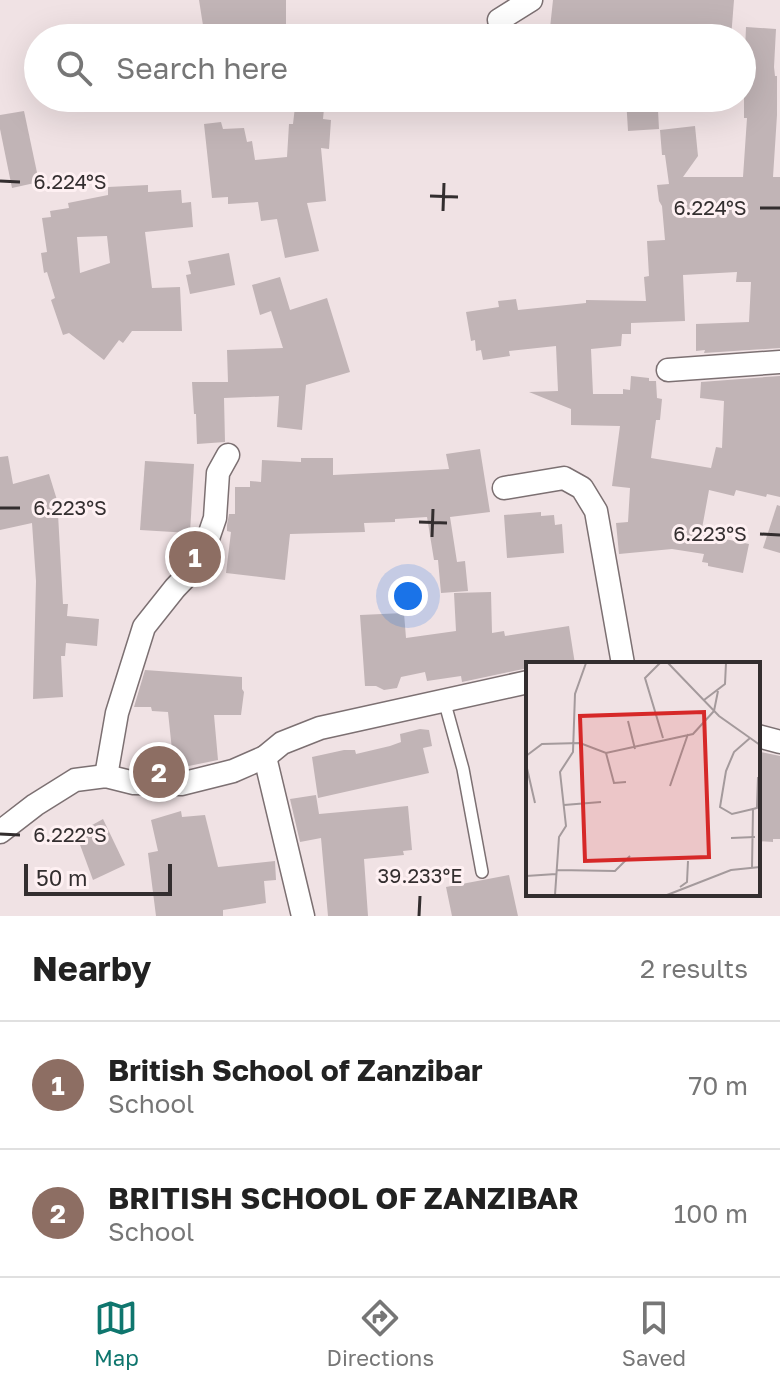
<!DOCTYPE html>
<html lang="en">
<head>
<meta charset="utf-8">
<style>
	body { margin:0; font-family:"Golos Text",sans-serif; background:#f6f6f6; color:#222 }
	.scale { position:absolute; left:24px; bottom:20px; width:148px; box-sizing:border-box; padding-left:8px; border:4px solid #332e2f; border-top:0; font-size:22px; line-height:28px; white-space:nowrap; color:#332e2f; -webkit-text-stroke:6px #fef0f2; paint-order:stroke }
	.you { position:absolute; left:408px; top:596px; width:28px; height:28px; margin:-20px; border:6px solid #fff; border-radius:50%; background:#1a73e8; box-shadow:0 0 0 12px #1a73e833 }
	.badge { display:grid; place-items:center; width:52px; height:52px; border-radius:50%; background:#0f766e; color:#fff; font-size:26px; font-weight:700 }
	.pin { position:absolute; translate:-50% -50%; border:4px solid #fff; box-shadow:0 2px 8px #0006 }
	.list { margin:0; padding:0; list-style:none }
	h2 { display:flex; justify-content:space-between; align-items:center; height:104px; margin:0; padding:0 32px; font-size:34px }
	h2 small { font-size:26px; font-weight:400; color:#767676 }
	.list li { display:grid; grid-template-columns:52px 1fr auto; gap:24px; align-items:center; box-sizing:border-box; height:128px; padding:0 32px; border-top:2px solid #e0e0e0 }
	.list b { display:block; font-size:30px; white-space:nowrap }
	.list p { margin:0; font-size:26px; white-space:nowrap; color:#767676 }
	.list em { font-size:26px; font-style:normal; color:#767676 }
	.icon { flex:none; width:44px; height:44px; fill:none; stroke:currentColor; stroke-width:2; stroke-linecap:round; stroke-linejoin:round }
	.map { position:relative; flex:none; width:780px; height:916px; overflow:hidden }
	.search { position:absolute; background:#fff; box-shadow:0 8px 32px #0002; left:24px; right:24px; top:24px; height:88px; display:flex; align-items:center; gap:20px; box-sizing:border-box; padding:0 28px; border-radius:44px; color:#767676; font-size:30px }
	.sheet { height:360px; background:#fff }
	nav { display:flex; justify-content:space-around; align-items:center; box-sizing:border-box; height:112px; border-top:2px solid #e0e0e0; background:#fff; font-size:22px; color:#767676 }
	nav a { display:grid; justify-items:center; gap:4px }
	nav .on { color:#0f766e }
	.map>svg:first-child { display:block }
	.building { fill:#c1b4b6; fill-rule:evenodd }
	.lines { fill:none; stroke-linecap:round; stroke-linejoin:round }
	.service-casing { stroke:#7c7072; stroke-width:14 }
	.minor-casing { stroke:#7c7072; stroke-width:25 }
	.service { stroke:#fff; stroke-width:11 }
	.minor { stroke:#fff; stroke-width:22 }
	.ticks { fill:none; stroke:#332e2f; stroke-width:3 }
	.inset-road { fill:none; stroke:#a49a9c; stroke-width:2 }
	.view { fill:#d62828; fill-opacity:0.15; stroke:#d62828; stroke-width:4 }
	.inset-edge { fill:none; stroke:#332e2f; stroke-width:4 }
	.ticks-label { font-size:20px; text-anchor:middle; fill:#332e2f; stroke:#fef0f2; stroke-width:6; stroke-linejoin:round; paint-order:stroke }
</style>
</head>
<body>
<div class="map">
<svg width="780" height="916" viewBox="0 0 780 916">
	<rect width="100%" height="100%" fill="#f0e2e4"/>
	<g class="building">
		<polygon points="199,0 286,0 286,38 205,38"/>
		<polygon points="553,0 734,0 731,38 582,38 582,31 550,28"/>
		<polygon points="746,27 776,29 774,67 775,76 777,76 777,115 773,177 780,177 780,348 704,353 705,350 696,351 696,324 749,322 751,282 736,282 737,272 683,275 685,321 631,323 631,334 622,334 621,346 591,349 593,394 623,394 623,389 630,390 631,376 649,378 649,381 656,381 657,398 662,399 660,420 656,420 651,458 711,468 716,447 722,448 724,401 700,398 701,382 780,376 780,497 767,494 766,497 736,490 734,496 709,490 701,534 749,544 743,573 708,566 708,563 702,562 704,554 672,549 619,554 616,523 628,522 630,488 612,486 620,426 571,425 571,409 529,392 558,391 556,346 509,351 510,356 483,360 481,350 476,351 475,340 471,341 466,312 499,307 498,301 516,299 518,310 586,303 586,300 646,301 644,277 649,276 647,241 665,240 662,206 659,201 657,185 669,184 665,155 662,155 660,130 695,126 698,156 683,177 743,177 747,118 744,118 744,74"/>
		<polygon points="296,98 325,98 323,119 331,120 329,149 321,148 326,201 307,203 319,251 285,258 277,219 261,221 258,202 228,204 228,197 212,198 204,124 221,122 223,129 244,128 247,142 252,141 255,160 287,157 289,124 293,124"/>
		<polygon points="626,98 654,98 655,110 658,110 659,129 628,131"/>
		<polygon points="24,111 39,182 12,188 0,129 0,115"/>
		<path d="M148,185V192L181,190L182,203L191,202L193,227L145,232L152,288L180,287L182,331H132L123,343L119,340L104,360L69,333L63,335L51,300L55,298L47,272L44,273L41,253L47,252L42,218L51,217L50,211L69,208L68,203L108,195V187ZM107,236L110,263L80,273L77,237Z"/>
		<polygon points="229,253 235,285 190,294 186,275 191,274 188,261"/>
		<polygon points="280,277 290,310 327,298 350,372 306,385 302,430 277,427 279,396 224,398 225,442 197,444 196,414 194,414 192,382 228,382 227,350 283,348 271,311 260,315 252,285"/>
		<polygon points="480,449 490,512 450,517 457,562 465,561 468,591 441,593 438,560 434,560 427,517 395,519 395,522 364,523 365,532 290,534 285,580 226,573 231,532 227,531 227,525 229,514 235,514 235,487 250,487 250,481 261,482 262,460 301,462 301,458 333,458 333,475 394,472 449,469 446,454"/>
		<polygon points="8,456 13,484 49,474 61,513 58,514 63,604 68,604 67,616 99,619 97,646 66,643 65,656 61,656 63,697 33,699 36,581 32,523 0,530 0,457"/>
		<polygon points="145,461 194,464 190,533 140,530"/>
		<polygon points="777,505 780,506 780,553 763,548"/>
		<polygon points="541,512 541,516 554,515 555,525 562,524 564,553 507,558 504,515"/>
		<polygon points="491,592 492,633 504,631 505,636 569,626 575,664 528,664 528,668 462,682 461,676 427,681 425,672 401,677 397,688 384,690 376,686 365,686 360,615 404,613 406,638 456,631 454,593"/>
		<polygon points="145,670 242,677 242,689 244,692 241,715 214,715 218,760 174,769 168,712 152,711 151,707 134,707"/>
		<polygon points="420,729 429,730 432,746 423,748 429,773 318,798 312,757 344,750 355,750 356,754 390,746 401,742 400,734"/>
		<polygon points="761,752 780,756 780,839 773,839 773,842 758,841 758,786"/>
		<polygon points="316,795 319,814 408,806 412,850 403,851 404,855 364,859 368,916 328,916 321,838 300,842 290,799"/>
		<polygon points="181,811 182,817 205,815 218,867 275,861 276,880 264,881 266,903 223,910 223,916 156,916 148,853 158,851 151,820"/>
		<polygon points="103,819 125,865 93,880 76,834"/>
		<polygon points="509,875 518,916 452,916 446,887"/>
	</g>
	<g class="lines">
		<defs>
			<polyline id="service" points="444,700 463,769 482,872"/>
			<g id="minor">
				<polyline points="499,20 531,0"/>
				<polyline points="668,370 780,362"/>
				<polyline points="504,488 564,478 582,488 596,511 623,664"/>
				<polyline points="758,736 780,742"/>
				<polyline points="265,757 303,916"/>
				<polyline points="106,776 117,713 144,627 175,588 200,562 215,518 218,473 228,455"/>
				<polyline points="0,832 35,805 75,780 106,776 134,783 181,784 233,771 265,757 282,743 320,728 528,682"/>
			</g>
		</defs>
		<use href="#service" class="service-casing"/>
		<use href="#minor" class="minor-casing"/>
		<use href="#service" class="service"/>
		<use href="#minor" class="minor"/>
	</g>
	<path class="ticks" d="M0,181L20,182M430,196L458,197M760,208H780M443,211L444,183M0,508H20M419,522L447,523M760,534L780,535M432,537L433,509M0,834L20,835M419,916L420,896"/>
	<g transform="translate(526 662)">
		<rect width="234" height="234" fill="#f0e2e4"/>
		<path class="inset-road" d="M134,1L119,16L137,76M142,1L193,54L234,83M178,38L199,22L200,1M102,59L109,87M224,76L208,90L200,109L194,145L206,152L227,147M80,91L88,121L100,120M0,94L16,82L54,81L80,91L167,72L188,49L192,29M0,102L9,141M144,124L162,72M38,143L75,140M231,145L232,115M205,176L229,175M226,206L227,147L234,145M31,208L89,209L104,194M0,214L30,212M154,225L161,220L162,199M29,233L33,175L40,164L34,110L47,90L49,32L60,1M141,233L205,208L234,205"/>
		<path class="view" d="M178,50L183,195L59,199L54,54Z"/>
		<rect width="234" height="234" class="inset-edge"/>
	</g>
	<g class="ticks-label">
		<text x="70" y="189">6.224°S</text>
		<text x="710" y="215">6.224°S</text>
		<text x="70" y="515">6.223°S</text>
		<text x="710" y="541">6.223°S</text>
		<text x="70" y="842">6.222°S</text>
		<text x="420" y="883">39.233°E</text>
	</g>
</svg>
<div class="scale">50 m</div>
<div class="you"></div>
<div class="pin badge" style="left:195px;top:557px;background:#8d6e63">1</div>
<div class="pin badge" style="left:159px;top:772px;background:#8d6e63">2</div>
<div class="search"><svg class="icon" aria-label="search" viewBox="0 0 24 24"><circle cx="10" cy="10" r="6"/><path d="M15 15l6 6"/></svg>Search here</div>
</div>
<section class="sheet">
<h2>Nearby<small>2 results</small></h2>
<ul class="list">
<li><span class="badge" style="background:#8d6e63">1</span><div><b>British School of Zanzibar</b><p>School</p></div><em>70 m</em></li>
<li><span class="badge" style="background:#8d6e63">2</span><div><b>BRITISH SCHOOL OF ZANZIBAR</b><p>School</p></div><em>100 m</em></li>
</ul>
</section>
<nav>
<a class="on"><svg class="icon" aria-label="map" viewBox="0 0 24 24"><path d="M3 6l6-2 6 2 6-2v14l-6 2-6-2-6 2zM9 4v14M15 6v14"/></svg>Map</a>
<a><svg class="icon" aria-label="directions" viewBox="0 0 24 24"><path d="M12 3l9 9-9 9-9-9zM9 14v-3h6M13 9l2 2-2 2"/></svg>Directions</a>
<a><svg class="icon" aria-label="saved" viewBox="0 0 24 24"><path d="M7 4h10v16l-5-4-5 4z"/></svg>Saved</a>
</nav>
</body>
</html>
